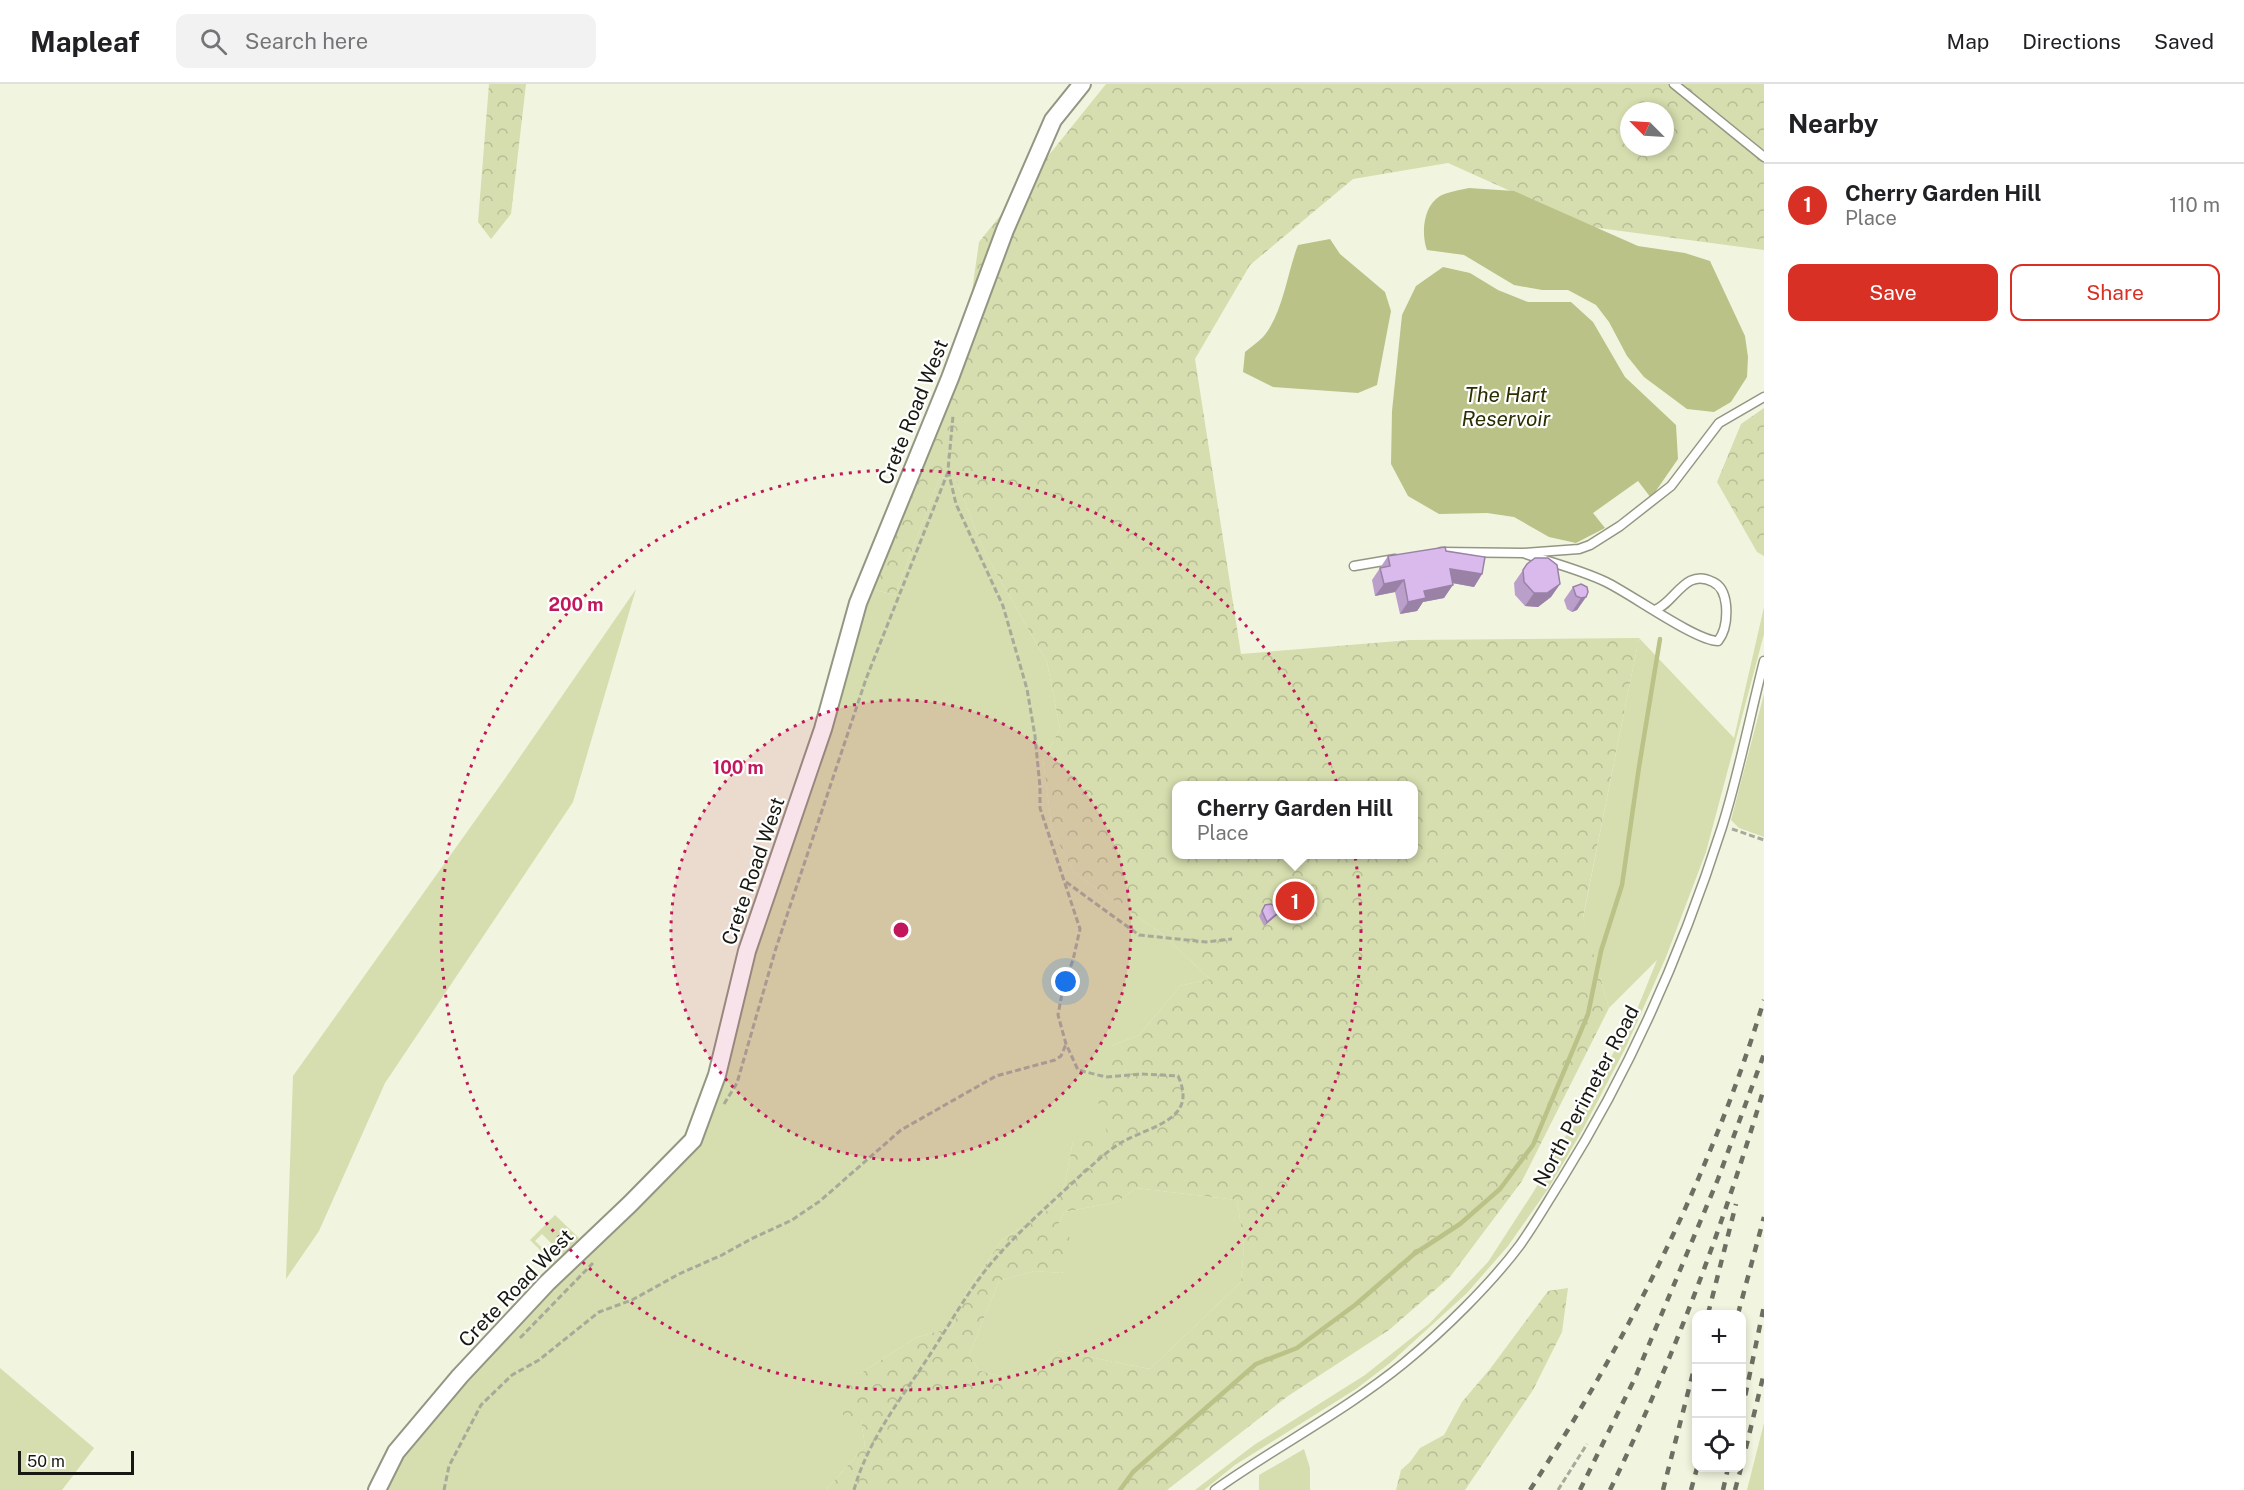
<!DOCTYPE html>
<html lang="en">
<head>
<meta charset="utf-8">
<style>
	body { margin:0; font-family:"Public Sans",sans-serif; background:#f2f2f2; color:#202124 }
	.controls { position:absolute; right:18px; bottom:18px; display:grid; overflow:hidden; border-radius:12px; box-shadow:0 3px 9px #0003 }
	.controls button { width:54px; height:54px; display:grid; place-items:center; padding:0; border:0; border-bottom:2px solid #e0e0e0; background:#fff; color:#202124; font:30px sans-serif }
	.compass { position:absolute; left:1620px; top:18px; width:54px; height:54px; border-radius:50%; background:#fff; box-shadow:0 3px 9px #0003; rotate:294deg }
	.scale { position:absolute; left:18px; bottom:15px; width:116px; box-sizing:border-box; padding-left:6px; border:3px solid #171811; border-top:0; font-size:16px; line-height:21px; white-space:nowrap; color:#171811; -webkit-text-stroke:4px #fff; paint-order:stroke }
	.you { position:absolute; left:1066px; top:898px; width:21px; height:21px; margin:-15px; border:4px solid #fff; border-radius:50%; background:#1a73e8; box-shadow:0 0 0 9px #1a73e833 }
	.badge { display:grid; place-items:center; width:39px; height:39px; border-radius:50%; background:#d93025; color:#fff; font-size:20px; font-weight:700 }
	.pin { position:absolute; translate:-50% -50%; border:3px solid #fff; box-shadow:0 2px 6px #0006 }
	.popup { position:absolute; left:1172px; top:697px; width:246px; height:78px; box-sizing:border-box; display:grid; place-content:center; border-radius:12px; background:#fff; filter:drop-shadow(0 2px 4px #0005); font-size:20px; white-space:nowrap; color:#757577 }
	.popup b { font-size:22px; color:#202124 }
	.popup::after { content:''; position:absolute; left:50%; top:100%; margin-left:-12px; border:12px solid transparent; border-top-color:#fff }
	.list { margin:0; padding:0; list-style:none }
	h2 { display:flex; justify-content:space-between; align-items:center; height:78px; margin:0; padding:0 24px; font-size:26px }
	h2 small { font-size:20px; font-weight:400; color:#757577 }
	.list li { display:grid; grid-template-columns:39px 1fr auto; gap:18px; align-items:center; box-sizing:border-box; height:84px; padding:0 24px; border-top:2px solid #e0e0e0 }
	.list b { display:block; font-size:22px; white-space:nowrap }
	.list p { margin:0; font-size:20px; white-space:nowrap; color:#757577 }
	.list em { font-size:20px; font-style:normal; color:#757577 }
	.actions { display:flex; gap:12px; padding:18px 24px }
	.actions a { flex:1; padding:14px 0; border:2px solid #d93025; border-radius:12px; text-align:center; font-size:21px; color:#d93025 }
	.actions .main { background:#d93025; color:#fff }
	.icon { flex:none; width:33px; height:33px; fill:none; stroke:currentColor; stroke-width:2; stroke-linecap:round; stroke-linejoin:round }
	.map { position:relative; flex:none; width:1764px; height:1406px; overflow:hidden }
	header { display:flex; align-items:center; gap:36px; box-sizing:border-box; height:84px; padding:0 30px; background:#fff; border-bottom:2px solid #e0e0e0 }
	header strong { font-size:28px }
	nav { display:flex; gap:33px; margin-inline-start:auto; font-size:21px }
	.search { width:420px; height:54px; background:#f2f2f2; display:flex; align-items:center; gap:15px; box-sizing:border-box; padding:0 21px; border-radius:12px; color:#757577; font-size:22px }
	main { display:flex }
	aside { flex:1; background:#fff }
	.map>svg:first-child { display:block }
	.green { fill:#d6ddae }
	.forest { fill:url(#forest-crowns); fill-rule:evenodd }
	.water { fill:#bac287 }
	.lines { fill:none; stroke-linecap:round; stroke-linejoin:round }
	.stream { stroke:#bac287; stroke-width:4.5 }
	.service-casing { stroke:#939683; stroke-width:11 }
	.minor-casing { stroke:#939683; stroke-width:20 }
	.path { stroke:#a7aa99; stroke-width:3; stroke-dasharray:6 3; stroke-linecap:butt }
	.service { stroke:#fff; stroke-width:8 }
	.minor { stroke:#fff; stroke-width:16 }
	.rail { stroke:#6c6f62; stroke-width:4.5; stroke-dasharray:8 8; stroke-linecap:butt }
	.wall { fill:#bb9fcb }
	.shaded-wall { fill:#9982a5 }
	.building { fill:#dab9ec; stroke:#9982a5; stroke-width:1.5 }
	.ring { fill:none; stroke:#c2185b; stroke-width:3; stroke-dasharray:3 6 }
	.labels { text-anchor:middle; stroke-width:4.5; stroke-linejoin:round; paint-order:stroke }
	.street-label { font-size:20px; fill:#171811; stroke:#fff }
	.water-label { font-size:21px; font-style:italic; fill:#2b2f01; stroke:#fff }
	.centre { fill:#c2185b; stroke:#fff; stroke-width:3 }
	.ring-label { font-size:18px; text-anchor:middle; font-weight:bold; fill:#c2185b; stroke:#fff; stroke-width:4.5; stroke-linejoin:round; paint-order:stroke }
</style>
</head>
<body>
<header>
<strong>Mapleaf</strong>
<div class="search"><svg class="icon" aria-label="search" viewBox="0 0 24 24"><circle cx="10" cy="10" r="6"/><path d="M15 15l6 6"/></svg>Search here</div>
<nav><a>Map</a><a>Directions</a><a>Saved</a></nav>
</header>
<main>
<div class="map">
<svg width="1764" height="1406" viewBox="0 0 1764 1406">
	<defs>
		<pattern id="forest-crowns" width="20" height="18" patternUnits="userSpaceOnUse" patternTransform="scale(1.5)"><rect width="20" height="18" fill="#d6ddae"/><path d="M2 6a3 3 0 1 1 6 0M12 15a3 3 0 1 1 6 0" fill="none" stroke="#b7bd95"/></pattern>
	</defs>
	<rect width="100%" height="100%" fill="#f1f5df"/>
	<g class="green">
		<polygon points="940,393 956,396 985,469 1047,578 1060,645 1043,676 1052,746 1074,789 1161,849 1210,895 1180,902 1139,951 1111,962 1126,985 1121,999 1109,1057 1073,1057 1065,1099 1054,1122 1002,1156 967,1207 952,1243 915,1254 861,1289 861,1337 865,1362 826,1406 383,1406 397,1379 505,1247 691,1070 753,866 772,821 820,685 871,505 895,511"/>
		<polygon points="636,505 573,718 385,999 319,1147 286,1195 293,992 504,696"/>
		<polygon points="1764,523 1764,550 1706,768 1666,873 1626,963 1582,1047 1548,1105 1508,1162 1467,1209 1390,1279 1356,1305 1235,1381 1204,1406 1195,1406 1254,1361 1365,1291 1429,1240 1488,1178 1534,1107 1634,933 1657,876 1609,924 1583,834 1639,554 1734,654"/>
		<polygon points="1764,610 1764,753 1739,744 1731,736"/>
		<polygon points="1136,1104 1237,1116 1244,1162 1241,1198 1150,1285 1059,1267 1039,1285 998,1292 978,1286 969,1271 999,1197 1034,1187 1063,1189 1058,1141 1064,1128 1117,1118"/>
		<polygon points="555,1131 579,1154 563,1171 542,1150 535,1157 556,1177 554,1180 530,1156"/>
		<polygon points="0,1284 94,1364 62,1406 0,1406"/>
		<polygon points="1764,1339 1764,1406 1747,1406"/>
		<polygon points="1304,1365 1310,1384 1310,1406 1259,1406 1259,1391"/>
	</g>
	<g class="forest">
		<polygon points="489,0 526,0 511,130 491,155 478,138"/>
		<path d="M1106,0H1764V166L1591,143L1448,79L1353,95L1250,181L1195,275L1241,570L1410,556L1639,554L1583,833L1609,924L1522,1097L1450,1193L1389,1246L1288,1312L1167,1406H826L865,1362L861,1337L843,1331V1309L861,1289L915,1254L952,1243L967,1207L1002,1156L1054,1122L1065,1099L1073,1057L1109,1056L1097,1014L1102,1001L1121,998L1126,985L1104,984L1111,962L1139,951L1180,902L1210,895L1161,849L1074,789L1052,746L1043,676L1060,645L1047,578L985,469L956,396L940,393L895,511L871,505L960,292L979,158ZM1629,27H1665V63H1629ZM1176,702H1414V770H1176ZM1136,1104L1237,1116L1244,1162L1241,1198L1150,1285L1059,1267L1039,1285L998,1292L978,1286L969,1271L999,1197L1034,1187L1062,1189L1078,1163L1058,1141L1064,1128L1117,1118Z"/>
		<polygon points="1764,324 1764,472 1757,468 1717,398 1741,340"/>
		<polygon points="1568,1204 1562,1248 1533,1306 1465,1406 1396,1406 1401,1386 1410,1378 1420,1364 1444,1351 1462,1318 1490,1285 1548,1207"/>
	</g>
	<g class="water">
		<path d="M1469,104L1514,107L1638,162L1685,169L1710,177L1745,252L1748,273L1747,293L1731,318L1714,328L1687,325L1644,293L1627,272L1609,238L1596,221L1568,206H1542L1514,201L1464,171L1427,166C1421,150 1423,122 1440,112C1448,108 1460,106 1469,104Z"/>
		<path d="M1330,155L1340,170L1385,208L1391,227L1377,301L1358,309L1273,303L1243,288L1245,268C1251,263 1258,258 1263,253C1283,230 1287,189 1298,161Z"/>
		<polygon points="1443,183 1470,189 1498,206 1528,218 1571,218 1593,238 1625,293 1676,341 1678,375 1651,414 1638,397 1593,429 1605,444 1576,459 1549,453 1514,433 1487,429 1439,430 1408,412 1391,380 1392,327 1402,231 1416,202"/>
	</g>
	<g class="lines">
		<polyline class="stream" points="1120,1406 1133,1388 1256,1280 1297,1264 1355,1221 1414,1170 1460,1140 1500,1105 1533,1061 1588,930 1601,867 1622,801 1639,683 1660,555"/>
		<defs>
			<g id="service">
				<polyline points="1674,0 1764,73"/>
				<polyline points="1441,468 1523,469 1579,465 1590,461 1620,442 1671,402 1719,339 1764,313"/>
				<path d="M1526,470C1553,479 1581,486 1606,498C1631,510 1696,557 1718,557C1726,547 1727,533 1726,521C1725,512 1722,502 1713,498C1685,483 1675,519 1655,526"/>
				<polyline points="1354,482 1395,475"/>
				<path d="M1215,1406C1277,1362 1345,1327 1404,1279C1443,1247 1490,1201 1520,1161C1535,1140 1548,1117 1562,1095C1630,986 1683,865 1722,743C1739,689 1750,632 1764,577"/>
			</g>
			<polyline id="minor" points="377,1406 396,1368 460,1292 547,1199 630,1120 693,1056 717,991 747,867 823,645 858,519 950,294 1005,146 1053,36 1082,0"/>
		</defs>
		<use href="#service" class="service-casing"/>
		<use href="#minor" class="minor-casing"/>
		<g class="path">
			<polyline points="1732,745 1764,756"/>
			<polyline points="1066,798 1139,851 1206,858 1232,855"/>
			<polyline points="724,1020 737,999 776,864 866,595 948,388"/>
			<polyline points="520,1254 593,1179"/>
			<polyline points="444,1406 449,1382 481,1321 512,1291 539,1276 599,1228 632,1216 679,1190 722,1171 751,1155 792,1136 820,1117 901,1046 996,992 1055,976 1061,972 1066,960"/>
			<path d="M854,1406C866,1362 894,1324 919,1287C944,1251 965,1210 993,1177C1020,1146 1051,1119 1081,1091C1094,1080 1109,1065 1124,1057C1154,1041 1198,1035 1178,992L1141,990L1106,993L1078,986L1066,960L1058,931L1063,904L1073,876L1080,845L1040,724V703L1035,652L1027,605L1003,522L956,420L948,386L953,332"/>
			<polyline points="1558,1406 1587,1360"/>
		</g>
		<use href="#service" class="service"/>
		<use href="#minor" class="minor"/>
		<g class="rail">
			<polyline points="1708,1230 1736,1120"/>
			<polyline points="1738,1230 1764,1133"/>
			<polyline points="1742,1327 1764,1222"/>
			<polyline points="1742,1380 1764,1289"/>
			<path d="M1530,1406C1629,1254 1711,1090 1764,916"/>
			<polyline points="1580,1406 1635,1294 1718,1095 1764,970"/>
			<path d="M1610,1406C1673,1276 1723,1143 1764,1004"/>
			<polyline points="1663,1406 1696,1277"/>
			<polyline points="1691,1406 1697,1384"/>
			<polyline points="1723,1406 1728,1384"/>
			<polyline points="1735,1406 1741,1384"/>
		</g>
	</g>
	<g class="wall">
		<polygon points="1446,467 1482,490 1474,503 1453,499 1444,514 1423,518 1417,527 1400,530 1395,508 1375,512 1372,496 1388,472"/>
		<polygon points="1527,480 1560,500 1551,513 1538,523 1525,522 1515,511 1514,499"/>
		<polygon points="1573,503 1586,513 1577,526 1572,528 1567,525 1564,516"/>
		<polygon points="1265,821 1280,827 1277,831 1264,842 1259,832"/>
	</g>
	<g class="shaded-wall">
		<polygon points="1450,485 1482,490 1474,503 1441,497"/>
		<polygon points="1404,496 1395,508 1375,512 1384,500"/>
		<polygon points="1560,500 1551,513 1538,523 1525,522 1534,509"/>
		<polygon points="1453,501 1444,514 1423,518 1417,527 1400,530 1408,518 1424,507"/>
		<polygon points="1586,513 1577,526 1572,528 1581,514"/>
		<polygon points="1280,827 1277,831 1264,842 1267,838"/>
	</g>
	<g class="building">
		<polygon points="1445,463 1446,467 1485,473 1482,490 1450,485 1453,501 1424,507 1426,514 1408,518 1404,496 1384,500 1380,484 1390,482 1388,472"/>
		<polygon points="1535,474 1548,474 1557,481 1560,500 1547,509 1534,509 1524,498 1523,486 1527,480"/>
		<polygon points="1581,500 1587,503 1588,508 1586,513 1581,514 1576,512 1573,503"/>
		<polygon points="1271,820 1280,827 1267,838 1262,827 1265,821"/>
	</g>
	<circle cx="901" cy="846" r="230" fill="#c2185b" fill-opacity=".12"/>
	<g class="ring">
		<circle cx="901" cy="846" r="230"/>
		<circle cx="901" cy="846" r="460"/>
	</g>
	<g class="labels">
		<g class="street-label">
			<text transform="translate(913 328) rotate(-68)" y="7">Crete Road West</text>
			<text transform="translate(753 787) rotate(-71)" y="7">Crete Road West</text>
			<text transform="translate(1586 1012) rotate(-62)" y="7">North Perimeter Road</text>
			<text transform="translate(516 1204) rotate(-46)" y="7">Crete Road West</text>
		</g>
		<g class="water-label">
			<text x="1506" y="318">The Hart<tspan x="1506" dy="24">Reservoir</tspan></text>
		</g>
	</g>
	<circle cx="901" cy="846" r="9" class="centre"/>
	<g class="ring-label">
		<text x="576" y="527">200 m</text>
		<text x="738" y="690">100 m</text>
	</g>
</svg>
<div class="controls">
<button>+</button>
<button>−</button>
<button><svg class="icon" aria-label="locate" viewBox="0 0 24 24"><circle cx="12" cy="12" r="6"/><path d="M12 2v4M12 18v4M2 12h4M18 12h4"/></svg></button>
</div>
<svg class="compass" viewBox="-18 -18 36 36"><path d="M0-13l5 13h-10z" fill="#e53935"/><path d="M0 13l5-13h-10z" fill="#757577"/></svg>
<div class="scale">50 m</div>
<div class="you"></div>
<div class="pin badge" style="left:1295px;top:817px">1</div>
<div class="popup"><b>Cherry Garden Hill</b>Place</div>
</div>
<aside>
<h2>Nearby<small></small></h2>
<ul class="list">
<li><span class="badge">1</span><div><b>Cherry Garden Hill</b><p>Place</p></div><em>110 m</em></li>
</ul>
<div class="actions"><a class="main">Save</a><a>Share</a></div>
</aside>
</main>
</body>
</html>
